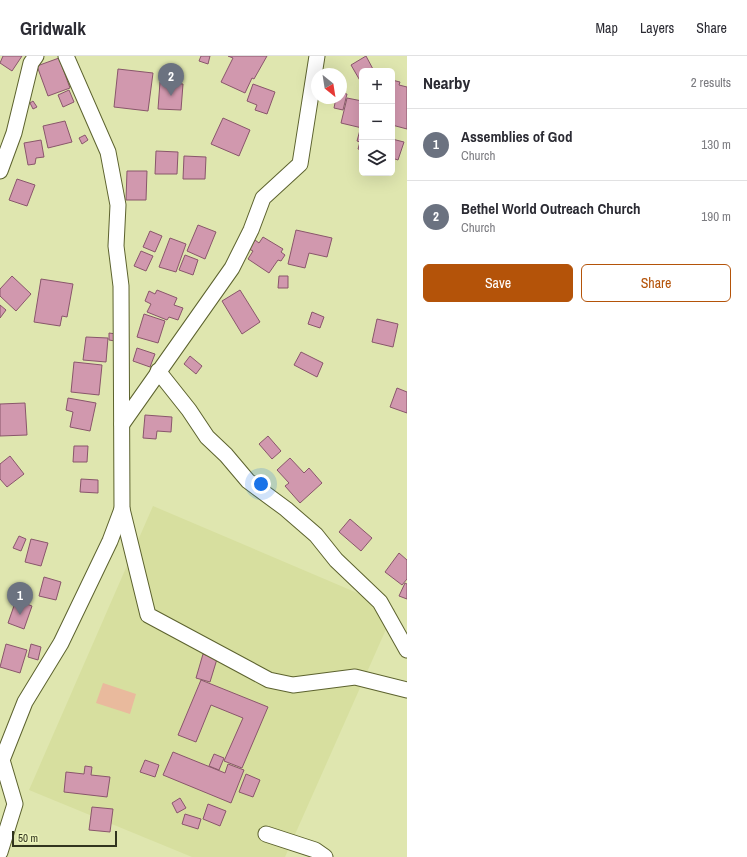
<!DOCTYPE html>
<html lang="en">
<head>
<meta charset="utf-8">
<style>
	body { margin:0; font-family:"Archivo Narrow",sans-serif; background:#f7f7f7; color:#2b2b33 }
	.controls { position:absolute; right:12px; top:12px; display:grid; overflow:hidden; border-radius:6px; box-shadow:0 4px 16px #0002 }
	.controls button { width:36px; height:36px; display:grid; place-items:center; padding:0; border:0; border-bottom:1px solid #e1e1e2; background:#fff; color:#2b2b33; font:20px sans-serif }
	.compass { position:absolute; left:311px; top:12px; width:36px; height:36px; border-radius:50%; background:#fff; box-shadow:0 4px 16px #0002; rotate:150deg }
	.scale { position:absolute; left:12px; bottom:10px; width:105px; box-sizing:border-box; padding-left:4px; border:2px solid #31341e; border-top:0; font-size:11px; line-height:14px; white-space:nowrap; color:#31341e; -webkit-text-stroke:3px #ecf4bb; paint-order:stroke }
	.you { position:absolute; left:261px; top:428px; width:14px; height:14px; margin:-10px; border:3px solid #fff; border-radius:50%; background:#1a73e8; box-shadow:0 0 0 6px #1a73e833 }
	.badge { display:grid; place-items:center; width:26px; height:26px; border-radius:50%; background:#b45309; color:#fff; font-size:13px; font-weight:700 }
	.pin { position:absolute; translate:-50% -33px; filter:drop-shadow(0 1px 2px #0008) }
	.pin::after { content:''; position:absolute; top:21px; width:14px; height:12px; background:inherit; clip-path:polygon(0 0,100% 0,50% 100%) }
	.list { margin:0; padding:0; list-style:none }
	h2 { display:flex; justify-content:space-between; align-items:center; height:52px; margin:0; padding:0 16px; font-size:17px }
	h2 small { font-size:13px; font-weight:400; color:#7c7c81 }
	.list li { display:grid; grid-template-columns:26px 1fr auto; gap:12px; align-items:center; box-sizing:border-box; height:72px; padding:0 16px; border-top:1px solid #e1e1e2 }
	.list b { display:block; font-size:15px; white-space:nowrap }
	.list p { margin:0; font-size:13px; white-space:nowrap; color:#7c7c81 }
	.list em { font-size:13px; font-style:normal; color:#7c7c81 }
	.actions { display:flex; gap:8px; padding:12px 16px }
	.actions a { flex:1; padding:9px 0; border:1px solid #b45309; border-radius:6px; text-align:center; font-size:14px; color:#b45309 }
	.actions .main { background:#b45309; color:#fff }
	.icon { flex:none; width:22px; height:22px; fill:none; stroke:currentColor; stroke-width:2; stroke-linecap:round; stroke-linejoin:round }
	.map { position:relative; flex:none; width:407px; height:801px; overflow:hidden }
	header { display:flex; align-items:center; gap:24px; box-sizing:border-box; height:56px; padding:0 20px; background:#fff; border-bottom:1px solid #e1e1e2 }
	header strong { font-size:19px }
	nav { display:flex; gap:22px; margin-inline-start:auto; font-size:14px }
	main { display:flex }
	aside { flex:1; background:#fff }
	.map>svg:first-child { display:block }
	.built { fill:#d7df9f }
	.green { fill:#e9ba9d }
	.building { fill:#d198ae; stroke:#89566b }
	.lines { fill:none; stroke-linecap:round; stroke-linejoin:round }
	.minor-casing { stroke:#5c622e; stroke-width:17 }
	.minor { stroke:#fff; stroke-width:15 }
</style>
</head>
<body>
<header>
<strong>Gridwalk</strong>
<nav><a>Map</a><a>Layers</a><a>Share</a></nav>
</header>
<main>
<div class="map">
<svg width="407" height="801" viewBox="0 0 407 801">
	<rect width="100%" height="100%" fill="#dfe6af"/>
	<polygon class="built" points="153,450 395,553 285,801 192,801 29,734"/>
	<polygon class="green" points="103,627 136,638 130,658 96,647"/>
	<g class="building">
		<polygon points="3,0 22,0 12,15 0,7"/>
		<polygon points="201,0 210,0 208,8 199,5"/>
		<polygon points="228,0 267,0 254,23 252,22 245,37 221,26 233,2"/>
		<polygon points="366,0 374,15 362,15 362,28 351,9"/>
		<polygon points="59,2 70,32 48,40 37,10"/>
		<polygon points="118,13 153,17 148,55 114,51"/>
		<polygon points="392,24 400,26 399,29 407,31 407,73 392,69"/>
		<polygon points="160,26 183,28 181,54 158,53"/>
		<polygon points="253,28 275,36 267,58 255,54 257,49 247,45"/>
		<polygon points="69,34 74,46 63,51 58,39"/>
		<polygon points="341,37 347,38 343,54 334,52 336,42 341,42"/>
		<polygon points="347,42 362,45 362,72 341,67"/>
		<polygon points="33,45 37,51 33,53 30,47"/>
		<polygon points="223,62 250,74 239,100 211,88"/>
		<polygon points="65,65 72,86 48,92 43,70"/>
		<polygon points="360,74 362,75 362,94 358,93 360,86 357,85"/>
		<polygon points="85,79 88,84 82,88 79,82"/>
		<polygon points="392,83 404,86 398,104 392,102"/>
		<polygon points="41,84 44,101 36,102 35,108 28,109 24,87"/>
		<polygon points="156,95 178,96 177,118 155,118"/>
		<polygon points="184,100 206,101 205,123 183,123"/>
		<polygon points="127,115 147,115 146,144 126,144"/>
		<polygon points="17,123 35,129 27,150 9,144"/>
		<polygon points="198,169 216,176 205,203 187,195"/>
		<polygon points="296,174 332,182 327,201 309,197 305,212 288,208"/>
		<polygon points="150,175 162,180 155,196 143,191"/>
		<polygon points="263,181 283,193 281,196 285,199 281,205 278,204 269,217 248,203 253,195 249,193 255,184 259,187"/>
		<polygon points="170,182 186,188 176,216 159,211"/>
		<polygon points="141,195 153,200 146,215 134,210"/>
		<polygon points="185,199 198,204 193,219 179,214"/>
		<polygon points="12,220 31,238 16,255 0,240 0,233"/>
		<polygon points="279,220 288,220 288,232 278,232"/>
		<polygon points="41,223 73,228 67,261 62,260 60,270 34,266"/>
		<polygon points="157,234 177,242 174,249 183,252 178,264 169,261 167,264 147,256 151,248 145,245 149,235 155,238"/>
		<polygon points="240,234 260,266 242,278 222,245"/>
		<polygon points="0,249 6,254 0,262"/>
		<polygon points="312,256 324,261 320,272 308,268"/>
		<polygon points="144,258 165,265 158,287 137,281"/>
		<polygon points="377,263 398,268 393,291 372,286"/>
		<polygon points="109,277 116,278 115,285 109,284"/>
		<polygon points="86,281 108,282 106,306 83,304"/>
		<polygon points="137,292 155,298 150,311 133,305"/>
		<polygon points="301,296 323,307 317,321 294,309"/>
		<polygon points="190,300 202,310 196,318 184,308"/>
		<polygon points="74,306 102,309 99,339 71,336"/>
		<polygon points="397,332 407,336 407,357 390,351"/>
		<polygon points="68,342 96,347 90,375 70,371 73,356 66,354"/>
		<polygon points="25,347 27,379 0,380 0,348"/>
		<polygon points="145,359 172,361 171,376 157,375 156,383 143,382"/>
		<polygon points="268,380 281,395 272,403 259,388"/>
		<polygon points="74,390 88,390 87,406 73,406"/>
		<polygon points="10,400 24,418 7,431 0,423 0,408"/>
		<polygon points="290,402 304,417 309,412 322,427 300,447 285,430 289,427 277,414"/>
		<polygon points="81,423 98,424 98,437 80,436"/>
		<polygon points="350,463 372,482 361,495 339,476"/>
		<polygon points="19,480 26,483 21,495 13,492"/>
		<polygon points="31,483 48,487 41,510 25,506"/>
		<polygon points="399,497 407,504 407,523 402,529 385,516"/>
		<polygon points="44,521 61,526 56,544 39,540"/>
		<polygon points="405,527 407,528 407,543 399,540"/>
		<polygon points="16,544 32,550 24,573 8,567"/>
		<polygon points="6,588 27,594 20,617 0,611"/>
		<polygon points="31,588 41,591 38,604 28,601"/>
		<polygon points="203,598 217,603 210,626 196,622"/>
		<polygon points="201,624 268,651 242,712 224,705 243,662 211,649 196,686 178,679"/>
		<polygon points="173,696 225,717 228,708 244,714 231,747 163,719"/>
		<polygon points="214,698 224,702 219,714 209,710"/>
		<polygon points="145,704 159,709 155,721 140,716"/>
		<polygon points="85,710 92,711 91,719 110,721 107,741 64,736 66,716 84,718"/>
		<polygon points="246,718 260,724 253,741 239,736"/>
		<polygon points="180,742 186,752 177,757 172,747"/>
		<polygon points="208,748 226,755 220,770 203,763"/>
		<polygon points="92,751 113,753 110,776 89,774"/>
		<polygon points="185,758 201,763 198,773 182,768"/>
	</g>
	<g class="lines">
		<defs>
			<g id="minor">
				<polyline points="0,115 14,77 31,7 36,0"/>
				<polyline points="158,315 189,354 207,381 226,399 248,425 286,453 316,479 336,504 380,546 407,594"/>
				<polyline points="122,368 232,212 251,174 263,142 300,108 317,0"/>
				<polyline points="122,453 148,559 269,624 293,629 355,621 407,634"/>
				<polyline points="266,778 315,794 325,801"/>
				<polyline points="0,796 15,748 2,704 25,646 61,587 110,485 122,453 121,230 116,190 118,149 108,96 66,0"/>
			</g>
		</defs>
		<use href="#minor" class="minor-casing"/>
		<use href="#minor" class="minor"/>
	</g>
</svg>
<div class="controls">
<button>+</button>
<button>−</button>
<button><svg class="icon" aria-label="layers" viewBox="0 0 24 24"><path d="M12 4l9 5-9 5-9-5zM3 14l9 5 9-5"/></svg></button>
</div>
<svg class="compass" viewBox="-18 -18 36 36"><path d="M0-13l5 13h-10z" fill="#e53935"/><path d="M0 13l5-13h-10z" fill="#7c7c81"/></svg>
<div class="scale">50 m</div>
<div class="you"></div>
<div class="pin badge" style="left:20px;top:559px;background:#6b7280">1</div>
<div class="pin badge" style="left:171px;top:40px;background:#6b7280">2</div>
</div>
<aside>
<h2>Nearby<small>2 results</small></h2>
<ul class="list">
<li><span class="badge" style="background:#6b7280">1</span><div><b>Assemblies of God</b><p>Church</p></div><em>130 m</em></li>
<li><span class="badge" style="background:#6b7280">2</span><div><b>Bethel World Outreach Church</b><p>Church</p></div><em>190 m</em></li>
</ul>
<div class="actions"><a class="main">Save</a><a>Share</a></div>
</aside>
</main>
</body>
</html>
